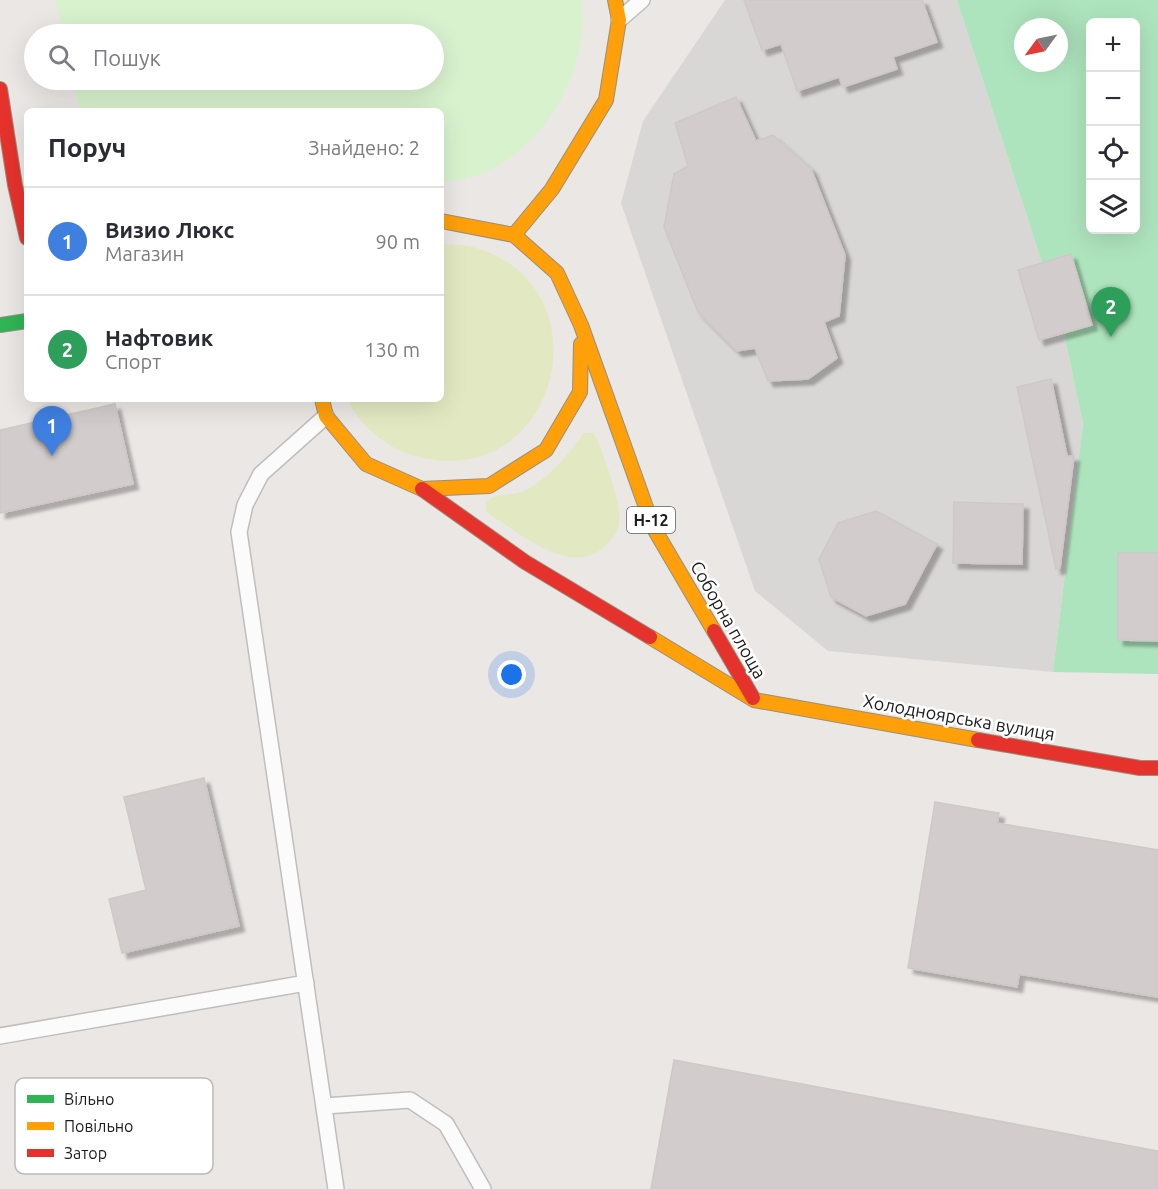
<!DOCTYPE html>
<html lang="uk">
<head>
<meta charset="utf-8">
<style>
	body { margin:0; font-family:Ubuntu,sans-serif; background:#f2f2f3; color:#2b2b33 }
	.controls { position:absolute; right:18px; top:18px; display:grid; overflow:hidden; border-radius:9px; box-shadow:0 6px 24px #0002 }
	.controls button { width:54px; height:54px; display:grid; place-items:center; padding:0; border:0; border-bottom:2px solid #e1e1e2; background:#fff; color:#2b2b33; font:30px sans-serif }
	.compass { position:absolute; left:1014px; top:18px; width:54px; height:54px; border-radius:50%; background:#fff; box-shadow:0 6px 24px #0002; rotate:237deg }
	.you { position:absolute; left:512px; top:675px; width:21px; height:21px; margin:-15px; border:4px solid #fff; border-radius:50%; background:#1a73e8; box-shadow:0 0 0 9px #1a73e833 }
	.badge { display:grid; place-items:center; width:39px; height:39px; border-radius:50%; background:#111827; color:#fff; font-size:20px; font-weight:700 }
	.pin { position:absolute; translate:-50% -50px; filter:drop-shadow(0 2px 3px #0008) }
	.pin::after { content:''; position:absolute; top:32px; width:21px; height:18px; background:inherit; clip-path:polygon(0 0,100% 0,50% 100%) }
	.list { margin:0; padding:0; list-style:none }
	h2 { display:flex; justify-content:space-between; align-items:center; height:78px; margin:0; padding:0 24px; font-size:26px }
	h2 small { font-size:20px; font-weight:400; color:#7c7c81 }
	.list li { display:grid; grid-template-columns:39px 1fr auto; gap:18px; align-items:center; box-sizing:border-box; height:108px; padding:0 24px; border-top:2px solid #e1e1e2 }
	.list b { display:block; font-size:22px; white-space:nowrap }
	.list p { margin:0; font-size:20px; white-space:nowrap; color:#7c7c81 }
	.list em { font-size:20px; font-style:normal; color:#7c7c81 }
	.icon { flex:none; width:33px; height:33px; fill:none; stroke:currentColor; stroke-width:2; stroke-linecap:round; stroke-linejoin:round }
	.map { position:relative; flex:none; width:1158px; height:1189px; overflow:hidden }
	.search { position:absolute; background:#fff; box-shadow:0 6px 24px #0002; left:24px; top:24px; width:420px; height:66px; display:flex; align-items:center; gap:15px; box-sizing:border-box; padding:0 21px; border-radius:33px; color:#7c7c81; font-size:22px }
	.panel { position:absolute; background:#fff; box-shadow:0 6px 24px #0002; left:24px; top:108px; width:420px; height:294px; border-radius:9px }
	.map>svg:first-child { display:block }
	.religious { fill:#d9d7d6 }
	.grass { fill:#e2e9c2 }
	.park { fill:#d8f2ce }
	.pitch { fill:#aee4bd; fill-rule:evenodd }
	.building { fill:#d2cdcc; stroke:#cec8c6; stroke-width:1.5; filter:url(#shadow) }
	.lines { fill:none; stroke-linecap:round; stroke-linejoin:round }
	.lane-casing { stroke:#c0bebd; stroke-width:18 }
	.fast-casing { stroke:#96907c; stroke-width:16 }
	.slow-casing { stroke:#96907c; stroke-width:16 }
	.jam-casing { stroke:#96907c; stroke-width:16 }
	.lane { stroke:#fcfbfb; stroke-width:15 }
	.fast { stroke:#30b455; stroke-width:14 }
	.slow { stroke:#ff9f0a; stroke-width:14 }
	.jam { stroke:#e5322d; stroke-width:14 }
	.labels { text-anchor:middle; stroke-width:5; stroke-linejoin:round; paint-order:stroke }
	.shield { fill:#fff; stroke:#606060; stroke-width:1.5 }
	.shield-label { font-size:16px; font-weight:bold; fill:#1c1c1c }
	.street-label { font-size:18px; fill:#1c1c1c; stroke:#fff }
	.key { fill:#fff; stroke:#bbb; stroke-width:1.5 }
	.key-label { font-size:16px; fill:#1c1c1c }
</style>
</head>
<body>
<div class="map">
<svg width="1158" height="1189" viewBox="0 0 1158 1189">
	<defs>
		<filter id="shadow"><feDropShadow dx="5.5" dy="5.5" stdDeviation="1.5" flood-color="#0004"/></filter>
	</defs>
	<rect width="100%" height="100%" fill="#ebe7e5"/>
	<polygon class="religious" points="725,0 957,0 1042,263 1018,271 1039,340 1064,333 1083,424 1053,672 828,651 755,591 621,203 643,121"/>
	<g class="grass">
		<path d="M441,244C451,245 463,244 473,247C610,284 560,495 415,456C388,449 359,426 348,399H441Z"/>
		<path d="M584,433H593L598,440C605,463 622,501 619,524C618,533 610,541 604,547C570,578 517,531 486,512L485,502C497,491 514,497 528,489C552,475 568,454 584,433Z"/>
	</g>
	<path class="park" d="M55,0H581C591,65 548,145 486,172C473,178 455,180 441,183V111H81L73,80H434V34H63Z"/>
	<path class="pitch" d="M957,0H1158V674L1053,672L1083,424L1064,333L1039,340L1018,270L1042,263ZM1090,22H1136V230H1090ZM1023,27H1059V63H1023Z"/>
	<g class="building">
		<polygon points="744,0 922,0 937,42 893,57 897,69 843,87 839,77 797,91 781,44 762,50"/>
		<polygon points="736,97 756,141 773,135 811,169 845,255 839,316 824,322 837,358 808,379 768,381 755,348 737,351 698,312 664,227 674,174 688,166 675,123"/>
		<polygon points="1071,254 1092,325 1039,340 1018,270"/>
		<polygon points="1051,379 1067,456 1074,456 1060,568 1056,569 1017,387"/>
		<polygon points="115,404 133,484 0,513 0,430"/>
		<polygon points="954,502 1023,504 1022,564 953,563"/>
		<polygon points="876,511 937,544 905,604 866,616 831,597 819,559 838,523"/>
		<polygon points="1118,553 1158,553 1158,641 1118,640"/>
		<polygon points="204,778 239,926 122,953 109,899 146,890 124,797"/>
		<polygon points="935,802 999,813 997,823 1158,850 1158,997 1019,974 1017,987 908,968"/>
		<polygon points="674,1060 1158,1151 1158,1189 651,1189"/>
	</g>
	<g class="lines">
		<defs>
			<g id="lane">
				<polyline points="619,20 642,0"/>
				<polyline points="326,416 261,474 245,505 239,532 336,1189"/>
				<polyline points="0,1036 306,983"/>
				<polyline points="325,1106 410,1100 446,1124 483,1189"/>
			</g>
			<polyline id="fast" points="0,325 27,321"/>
			<g id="slow">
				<polyline points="441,221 514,235 557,273 581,325 653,527 714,631"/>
				<polyline points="514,235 552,189 606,100 619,20 615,0"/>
				<polyline points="322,399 326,416 366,464 422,489 489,486 546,450 580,392 581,344"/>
				<polyline points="650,637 754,700 978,740"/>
			</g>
			<g id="jam">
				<polyline points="0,89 15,185 27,238"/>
				<polyline points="422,489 525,562 650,637"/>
				<polyline points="714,631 753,698"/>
				<polyline points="978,740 1140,768 1158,768"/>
			</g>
		</defs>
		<use href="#lane" class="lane-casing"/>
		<use href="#fast" class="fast-casing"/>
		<use href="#slow" class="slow-casing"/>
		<use href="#jam" class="jam-casing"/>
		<use href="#lane" class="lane"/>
		<use href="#fast" class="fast"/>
		<use href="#slow" class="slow"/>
		<use href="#jam" class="jam"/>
	</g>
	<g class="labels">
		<rect class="shield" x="627" y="507" width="48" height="26" rx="4.5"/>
		<g class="shield-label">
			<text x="651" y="526">Н-12</text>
		</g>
		<g class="street-label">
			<text transform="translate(728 620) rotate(60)" y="6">Соборна площа</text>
			<text transform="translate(959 718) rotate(10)" y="6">Холодноярська вулиця</text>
		</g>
	</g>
	<rect x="15" y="1078" width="198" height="96" rx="9" class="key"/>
	<rect x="27" y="1095" width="27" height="8" fill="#30b455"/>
	<rect x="27" y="1122" width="27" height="8" fill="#ff9f0a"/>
	<rect x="27" y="1149" width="27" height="8" fill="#e5322d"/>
	<g class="key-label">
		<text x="64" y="1105">Вільно</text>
		<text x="64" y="1132">Повільно</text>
		<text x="64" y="1159">Затор</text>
	</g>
</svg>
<div class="controls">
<button>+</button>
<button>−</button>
<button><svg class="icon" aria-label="locate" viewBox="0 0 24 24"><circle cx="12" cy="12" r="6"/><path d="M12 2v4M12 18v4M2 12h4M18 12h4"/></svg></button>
<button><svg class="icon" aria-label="layers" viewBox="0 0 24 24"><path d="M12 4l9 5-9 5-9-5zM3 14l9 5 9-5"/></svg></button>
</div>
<svg class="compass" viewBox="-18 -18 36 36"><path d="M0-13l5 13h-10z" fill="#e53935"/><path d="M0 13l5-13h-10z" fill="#7c7c81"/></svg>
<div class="you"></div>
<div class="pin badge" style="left:52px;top:456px;background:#3f7fe0">1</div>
<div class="pin badge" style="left:1111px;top:337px;background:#2e9e5b">2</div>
<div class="search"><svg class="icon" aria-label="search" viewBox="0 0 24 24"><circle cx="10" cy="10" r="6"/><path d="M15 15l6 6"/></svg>Пошук</div>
<section class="panel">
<h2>Поруч<small>Знайдено: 2</small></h2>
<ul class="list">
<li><span class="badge" style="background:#3f7fe0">1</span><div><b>Визио Люкс</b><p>Магазин</p></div><em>90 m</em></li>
<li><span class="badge" style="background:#2e9e5b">2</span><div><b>Нафтовик</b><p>Спорт</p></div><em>130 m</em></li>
</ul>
</section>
</div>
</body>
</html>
